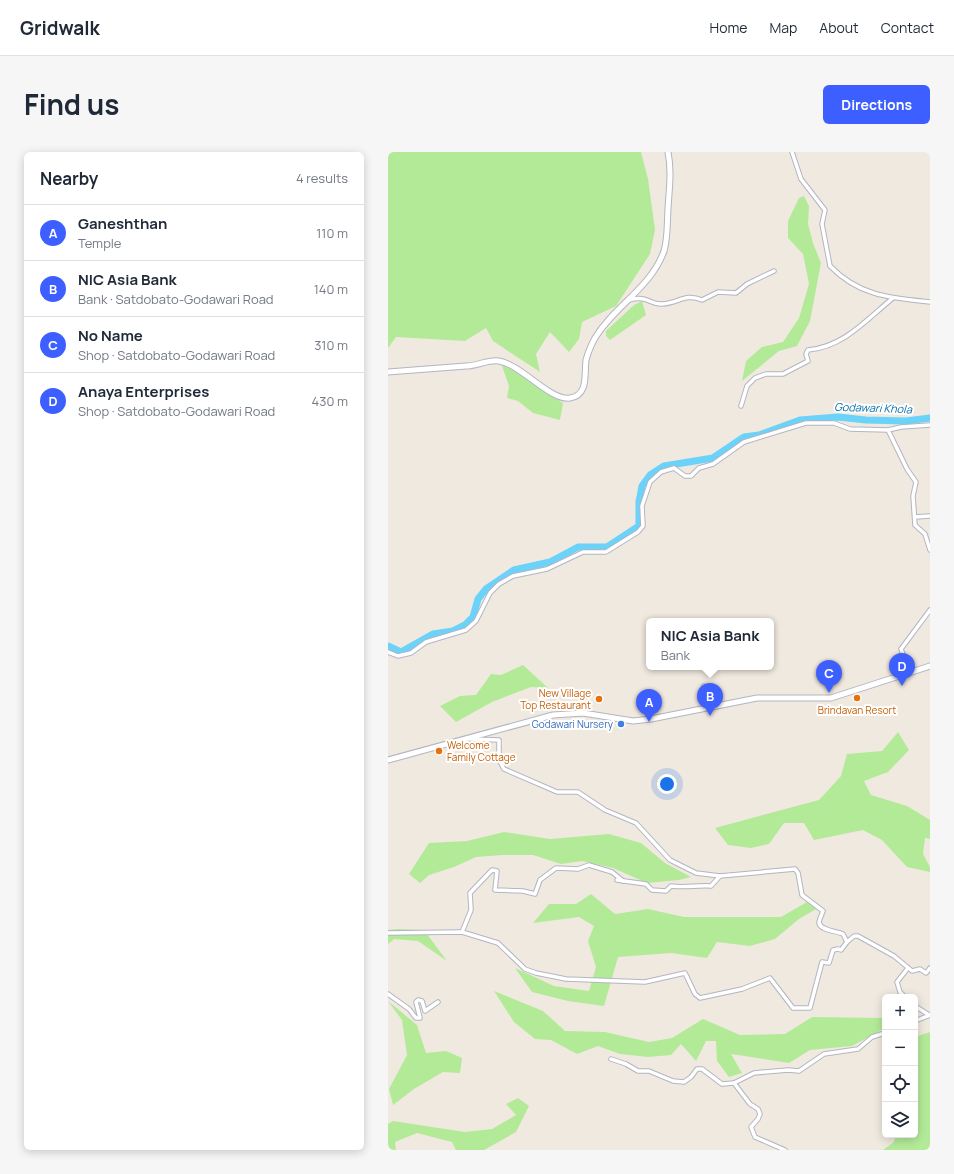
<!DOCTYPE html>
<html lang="en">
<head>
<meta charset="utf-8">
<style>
	body { margin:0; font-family:Manrope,sans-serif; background:#f6f6f7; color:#1f2937 }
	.controls { position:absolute; right:12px; bottom:12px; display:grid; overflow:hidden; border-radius:6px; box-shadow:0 2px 10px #0003 }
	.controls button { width:36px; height:36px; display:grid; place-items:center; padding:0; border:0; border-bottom:1px solid #e0e1e3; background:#fff; color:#1f2937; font:20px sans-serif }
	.you { position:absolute; left:279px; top:632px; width:14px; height:14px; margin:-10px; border:3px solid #fff; border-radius:50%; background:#1a73e8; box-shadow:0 0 0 6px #1a73e833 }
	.badge { display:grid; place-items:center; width:26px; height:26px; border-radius:50%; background:#3d5fff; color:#fff; font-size:13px; font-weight:700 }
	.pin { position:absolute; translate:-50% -33px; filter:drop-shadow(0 1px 2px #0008) }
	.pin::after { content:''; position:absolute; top:21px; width:14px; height:12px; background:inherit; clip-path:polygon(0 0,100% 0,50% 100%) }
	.popup { position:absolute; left:258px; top:466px; width:128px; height:52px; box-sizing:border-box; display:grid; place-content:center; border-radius:6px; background:#fff; filter:drop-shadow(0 1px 3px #0005); font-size:13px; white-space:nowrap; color:#747a83 }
	.popup b { font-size:15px; color:#1f2937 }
	.popup::after { content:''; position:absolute; left:50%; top:100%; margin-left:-8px; border:8px solid transparent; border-top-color:#fff }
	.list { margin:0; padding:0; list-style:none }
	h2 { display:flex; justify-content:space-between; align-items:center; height:52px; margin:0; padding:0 16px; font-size:17px }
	h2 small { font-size:13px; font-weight:400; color:#747a83 }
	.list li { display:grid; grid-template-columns:26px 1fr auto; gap:12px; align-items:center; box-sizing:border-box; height:56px; padding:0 16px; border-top:1px solid #e0e1e3 }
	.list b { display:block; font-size:15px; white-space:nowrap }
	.list p { margin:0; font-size:13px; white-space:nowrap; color:#747a83 }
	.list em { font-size:13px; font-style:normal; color:#747a83 }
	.icon { flex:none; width:22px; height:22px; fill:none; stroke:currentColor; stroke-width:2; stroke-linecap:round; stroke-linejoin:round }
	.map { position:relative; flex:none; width:542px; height:998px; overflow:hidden; border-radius:6px }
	header { display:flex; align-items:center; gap:24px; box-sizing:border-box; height:56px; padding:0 20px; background:#fff; border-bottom:1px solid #e0e1e3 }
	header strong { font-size:19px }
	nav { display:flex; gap:22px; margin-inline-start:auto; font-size:14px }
	.intro { display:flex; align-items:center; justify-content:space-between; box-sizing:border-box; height:96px; padding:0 24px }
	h1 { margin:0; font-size:28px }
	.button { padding:10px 18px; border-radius:6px; background:#3d5fff; color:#fff; font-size:14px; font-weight:700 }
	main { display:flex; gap:24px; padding:0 24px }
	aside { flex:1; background:#fff; border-radius:6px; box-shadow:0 2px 10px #0003 }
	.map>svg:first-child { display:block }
	.green { fill:#b3ea98 }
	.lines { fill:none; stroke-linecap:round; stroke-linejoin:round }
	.river { stroke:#6bd2f9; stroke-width:7 }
	.street-casing { stroke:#b3b5c2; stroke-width:5.5 }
	.secondary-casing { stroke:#b3b5c2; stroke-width:7 }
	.street { stroke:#fff; stroke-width:3.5 }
	.secondary { stroke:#fff; stroke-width:5 }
	.food-dot { fill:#e8710a; stroke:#fff; stroke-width:1.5 }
	.shop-dot { fill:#3f7fe0; stroke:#fff; stroke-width:1.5 }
	.labels { text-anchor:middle; stroke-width:4; stroke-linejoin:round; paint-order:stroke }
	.food-label { font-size:10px; fill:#c56008; stroke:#fff; text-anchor:end }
	.shop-label { font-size:10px; fill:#366cbe; stroke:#fff; text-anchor:end }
	.water-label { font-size:11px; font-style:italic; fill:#0370ac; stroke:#fff }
</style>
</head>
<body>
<header>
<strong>Gridwalk</strong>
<nav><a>Home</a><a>Map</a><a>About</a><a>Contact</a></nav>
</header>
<div class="intro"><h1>Find us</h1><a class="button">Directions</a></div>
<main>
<aside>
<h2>Nearby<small>4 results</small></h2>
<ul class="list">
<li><span class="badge">A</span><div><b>Ganeshthan</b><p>Temple</p></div><em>110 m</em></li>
<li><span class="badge">B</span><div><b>NIC Asia Bank</b><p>Bank · Satdobato-Godawari Road</p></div><em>140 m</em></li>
<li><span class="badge">C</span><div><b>No Name</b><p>Shop · Satdobato-Godawari Road</p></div><em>310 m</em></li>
<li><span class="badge">D</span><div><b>Anaya Enterprises</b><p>Shop · Satdobato-Godawari Road</p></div><em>430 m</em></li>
</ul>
</aside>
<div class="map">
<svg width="542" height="998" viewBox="0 0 542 998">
	<rect width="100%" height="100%" fill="#f0e9df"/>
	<g class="green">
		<polygon points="0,0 253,0 260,27 267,78 262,102 228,154 194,170 191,187 181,200 162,180 148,202 152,220 105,189 98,176 77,189 8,185 0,196"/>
		<polygon points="416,44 421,54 420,72 425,91 433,111 422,169 409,194 391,199 354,229 358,209 374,195 395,190 411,166 421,132 415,102 400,86 400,69 411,46"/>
		<polygon points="254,149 258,163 222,188 218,184 218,179 246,153"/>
		<polygon points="113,211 143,226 160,242 175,251 172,268 145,261 130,249 119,246 121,234"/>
		<polygon points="135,513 160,536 143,535 104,550 68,570 52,554 72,544 88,543 103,522 113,523"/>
		<polygon points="510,580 521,598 500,620 476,629 483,643 519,654 542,668 542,687 537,686 535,702 542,715 542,720 519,715 494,688 475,678 426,688 416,671 396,671 381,692 363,696 340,693 327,676 431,648 453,624 459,602 494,599"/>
		<polygon points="116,680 162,687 221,682 253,691 277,711 303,725 291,728 259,731 225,716 194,709 173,712 145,703 115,703 88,705 66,715 41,723 32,731 21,722 41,691 79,689"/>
		<polygon points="203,742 227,762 260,757 296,765 393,765 419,750 430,756 411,767 387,787 362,794 329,790 319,806 283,801 230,805 216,854 180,849 144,840 127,816 166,834 201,839 208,815 200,789 206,774 191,765 145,771 161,752 188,752"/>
		<polygon points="9,777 36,778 59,809 30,789 6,787 0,792 0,778"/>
		<polygon points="106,839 155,859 177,879 217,880 261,890 284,886 315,867 352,883 397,882 424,865 497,866 497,876 464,894 422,898 401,911 343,902 354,921 341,925 329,909 328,889 318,889 308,909 293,892 283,903 260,905 232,902 210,894 189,902 163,888 147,887 126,870"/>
		<polygon points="0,849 29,873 38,901 58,899 74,906 72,921 55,920 26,937 5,953 1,937 19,903 14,868"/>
		<polygon points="542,880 542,998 495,998 506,990 508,983 527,983 527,885"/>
		<polygon points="130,946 141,954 128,980 96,998 68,998 64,990 29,981 7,990 8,998 0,998 0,972 5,969 77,980 104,977 128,963 118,952"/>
	</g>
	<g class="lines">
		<polyline class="river" points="0,494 13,500 45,482 65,479 77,473 85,465 90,447 98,437 126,418 162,410 190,395 219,395 251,374 251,350 254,334 262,323 276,314 325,306 356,285 371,283 412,268 450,265 478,268 518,269 542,266"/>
		<defs>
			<g id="street">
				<path d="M404,0L413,27L437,58L434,72L442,114C471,144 502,146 542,150"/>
				<path d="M241,148C260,143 262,153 274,152C291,151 297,141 314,148L330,140L348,141L359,132L386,119"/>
				<path d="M353,254L359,234L367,226L378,222H395L420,209L418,202L420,198C456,195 479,167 505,146"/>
				<polyline points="542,273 513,275 500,278 519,317 528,330 525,344 527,373 537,382 542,398"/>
				<polyline points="527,365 542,364"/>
				<polyline points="0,500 10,504 23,501 38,490 78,478 88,469 102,441 111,432 125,424 159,417 195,400 218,400 250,380 255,374 254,354 262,330 273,320 286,316 297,324 303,324 311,316 325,312 356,290 418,271 446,271 462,277 500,278"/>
				<polyline points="526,519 516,505 513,497 542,458"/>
				<polyline points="316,534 322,555"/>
				<path d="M82,587L111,588V608L116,617L169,640H190L217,658L248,671L282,708L308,721L332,724L407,717L410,721L414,743L435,759C434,762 431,768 431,771C433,779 449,779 455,782L459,790L466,784H470L506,804L524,819L532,817L538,821L542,816"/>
				<path d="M229,728L258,732L264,738L278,739L283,734C297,736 309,733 323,734L332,724"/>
				<polyline points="74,780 83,758 82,741 104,718 109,719 107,738 135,739 147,742 152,728 168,716 190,717 201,713 224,720 235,729"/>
				<polyline points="0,781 74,780 110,791 137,817 148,821 178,827 257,830 297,821 307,842 312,846 354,837 382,826 405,856 422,856 434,810 441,811 445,798 450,797 453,798 459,790"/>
				<polyline points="0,842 21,857 28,866 32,866 28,850 30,848 34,849 37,859 50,850"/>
				<polyline points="517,845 512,840 509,830 520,816"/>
				<polyline points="527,854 541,863"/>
				<polyline points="527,869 542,863"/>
				<polyline points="223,907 238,912 250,919 261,919 285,929 296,930 303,925 309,917 314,917 334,932 346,931 366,921 400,918 411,919 436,902 470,897 484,885 497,881"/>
				<polyline points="346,931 362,952 370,957 372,962 370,967 363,975 367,985 397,998"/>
			</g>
			<g id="secondary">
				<path d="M0,220C26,218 52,216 78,214C89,214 101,207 111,209C134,213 162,249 182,246C201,243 196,222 198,208C200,201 203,193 207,186C226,154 263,136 276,99C280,85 279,71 280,57C281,37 284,20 280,0"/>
				<polyline points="0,608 165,563 195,561 245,569 263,567 369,546 443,546 542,514"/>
			</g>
		</defs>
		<use href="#street" class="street-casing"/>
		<use href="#secondary" class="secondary-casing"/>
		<use href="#street" class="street"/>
		<use href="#secondary" class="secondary"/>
	</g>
	<g class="food-dot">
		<circle cx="469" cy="546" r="4"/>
		<circle cx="211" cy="547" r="4"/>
		<circle cx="51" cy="599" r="4"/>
	</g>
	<circle class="shop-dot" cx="233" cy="572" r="4"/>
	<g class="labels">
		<g class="food-label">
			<text x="203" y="545">New Village<tspan x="203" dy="12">Top Restaurant</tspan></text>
			<text x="469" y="562" text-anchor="middle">Brindavan Resort</text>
			<text x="59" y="597" text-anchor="start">Welcome<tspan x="59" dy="12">Family Cottage</tspan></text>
		</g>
		<g class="shop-label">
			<text x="225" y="576">Godawari Nursery</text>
		</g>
		<g class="water-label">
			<text transform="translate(485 256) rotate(2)" y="4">Godawari Khola</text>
		</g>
	</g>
</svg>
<div class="controls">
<button>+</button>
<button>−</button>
<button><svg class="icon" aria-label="locate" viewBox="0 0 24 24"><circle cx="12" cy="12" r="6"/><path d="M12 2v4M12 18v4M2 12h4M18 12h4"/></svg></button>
<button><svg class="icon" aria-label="layers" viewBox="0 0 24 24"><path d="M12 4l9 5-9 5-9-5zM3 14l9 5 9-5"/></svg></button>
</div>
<div class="you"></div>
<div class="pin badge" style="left:261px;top:570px">A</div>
<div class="pin badge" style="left:322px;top:564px">B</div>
<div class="popup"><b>NIC Asia Bank</b>Bank</div>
<div class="pin badge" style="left:441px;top:541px">C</div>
<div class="pin badge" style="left:514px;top:534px">D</div>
</div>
</main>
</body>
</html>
